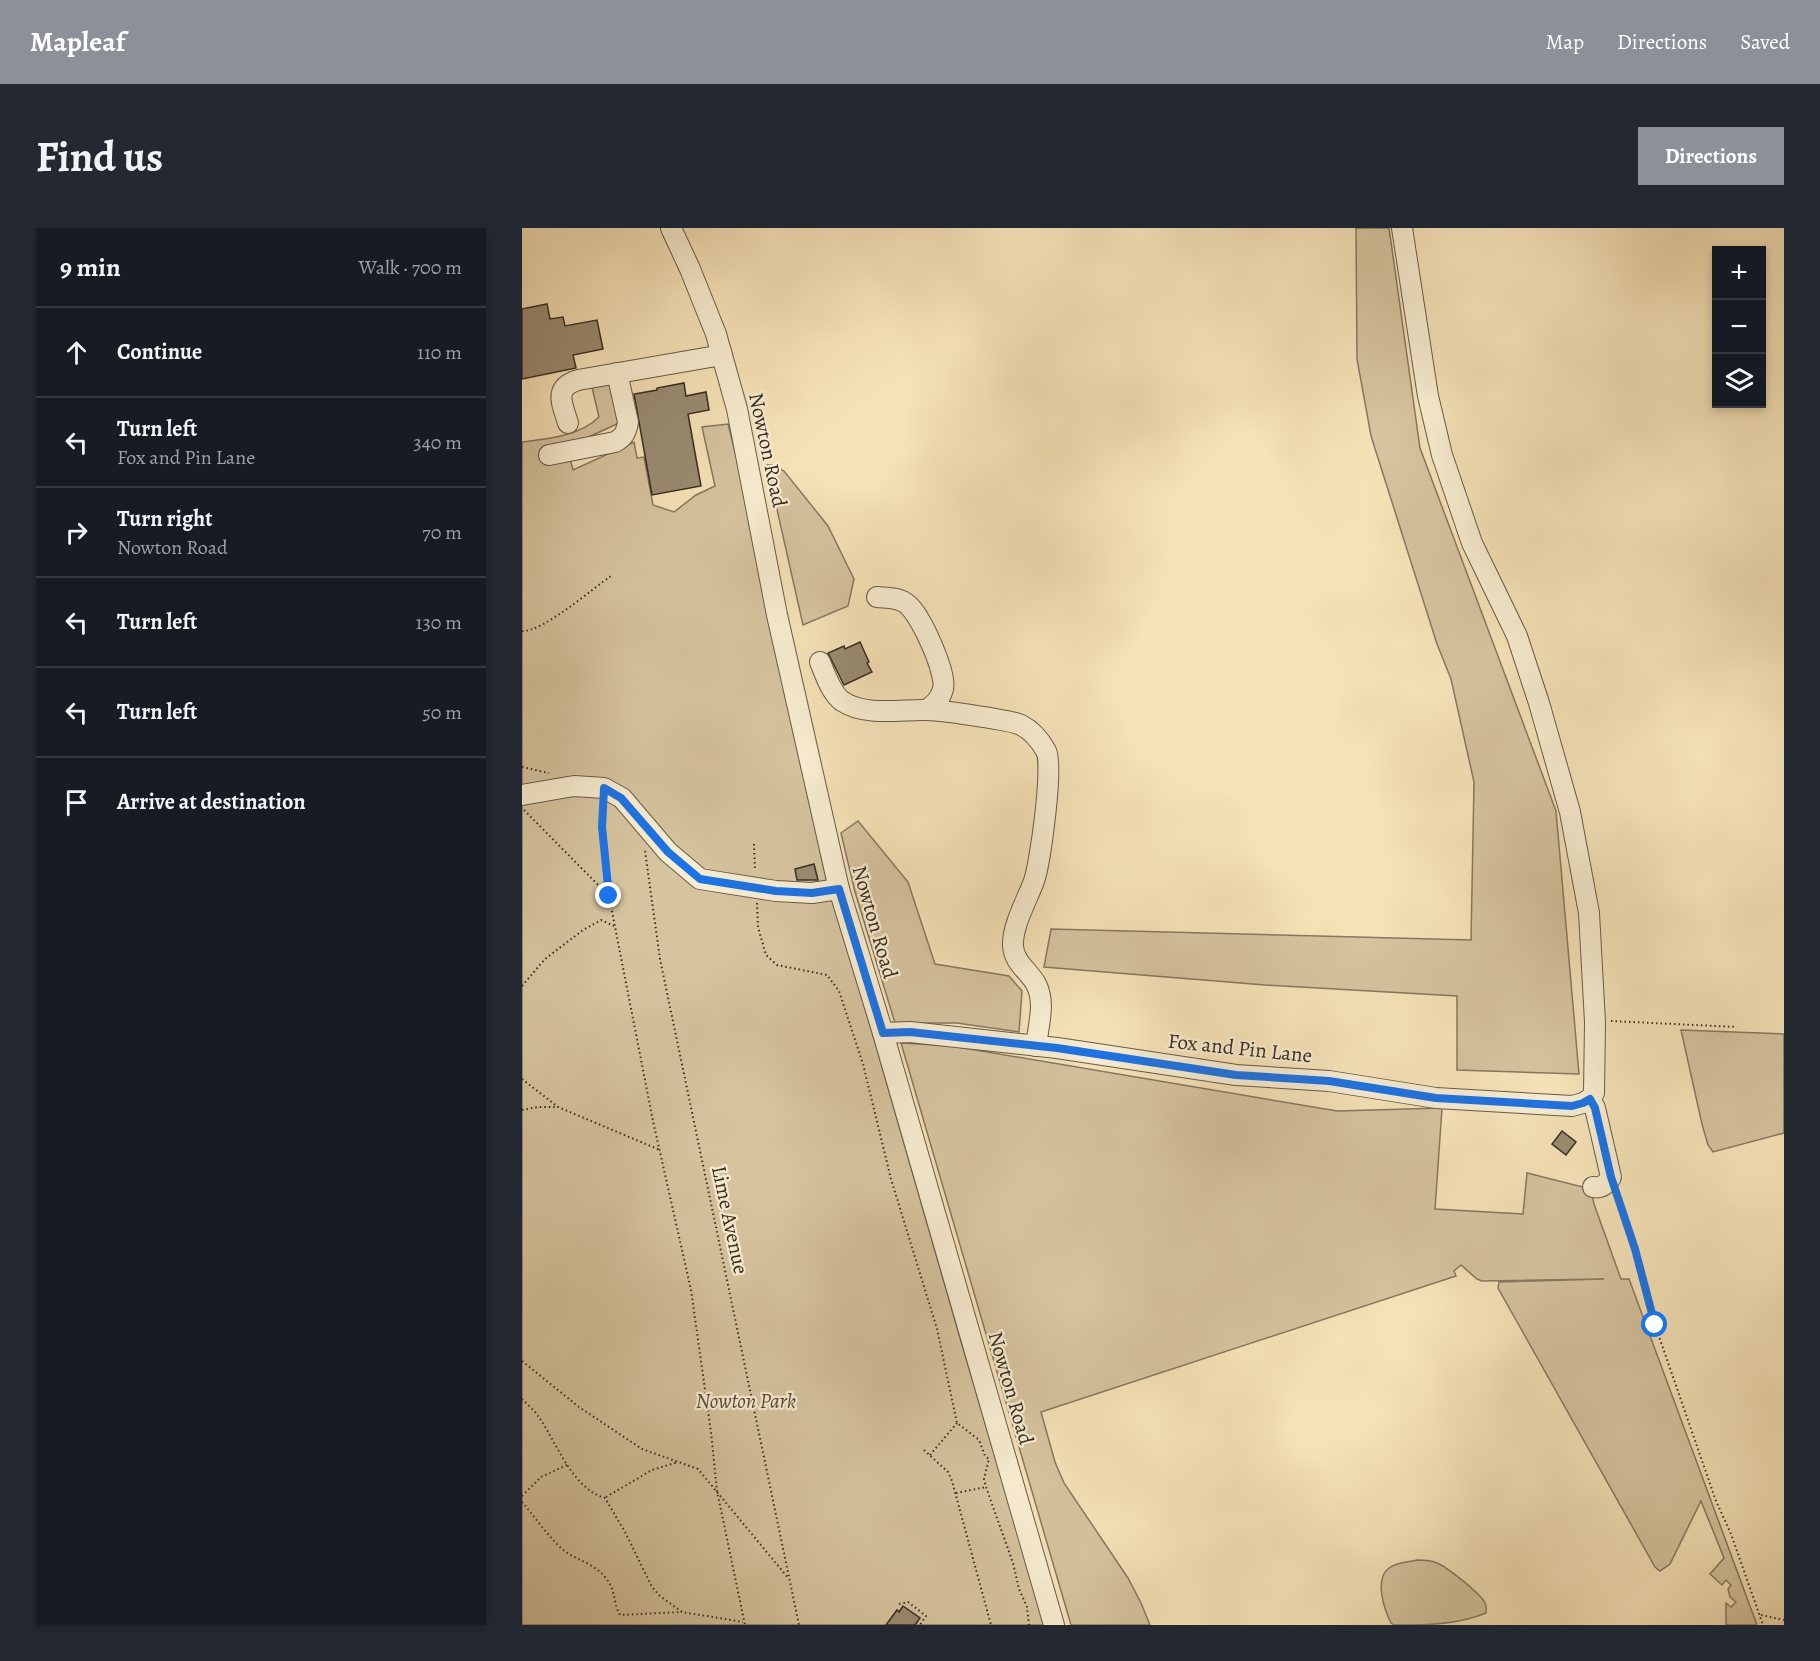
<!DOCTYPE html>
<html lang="en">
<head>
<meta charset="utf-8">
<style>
	body { margin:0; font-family:Alegreya,serif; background:#242831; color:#f1f3f6 }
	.controls { position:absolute; right:18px; top:18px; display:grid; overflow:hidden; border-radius:0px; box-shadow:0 3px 9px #0003 }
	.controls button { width:54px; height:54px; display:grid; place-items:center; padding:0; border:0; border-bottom:2px solid #363941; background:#171b24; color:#f1f3f6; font:30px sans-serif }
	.stop { position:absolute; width:18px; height:18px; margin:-14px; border:4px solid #1a73e8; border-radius:50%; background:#fff }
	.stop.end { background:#1a73e8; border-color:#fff; box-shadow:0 2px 6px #0008 }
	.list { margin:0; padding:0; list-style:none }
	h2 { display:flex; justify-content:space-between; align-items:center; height:78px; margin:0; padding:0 24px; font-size:26px }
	h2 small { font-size:20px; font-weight:400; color:#9ea1a6 }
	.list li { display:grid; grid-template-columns:39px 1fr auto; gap:18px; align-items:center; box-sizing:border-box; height:90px; padding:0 24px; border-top:2px solid #363941 }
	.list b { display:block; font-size:22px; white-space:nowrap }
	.list p { margin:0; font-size:20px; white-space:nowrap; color:#9ea1a6 }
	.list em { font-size:20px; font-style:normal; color:#9ea1a6 }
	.icon { flex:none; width:33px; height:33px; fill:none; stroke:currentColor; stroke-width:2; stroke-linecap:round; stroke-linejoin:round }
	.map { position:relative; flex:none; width:1262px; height:1397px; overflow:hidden; border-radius:0px }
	header { display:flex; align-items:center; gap:36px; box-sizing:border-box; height:84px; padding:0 30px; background:#8c9099; color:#fff }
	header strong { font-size:28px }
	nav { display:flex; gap:33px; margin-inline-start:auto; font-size:21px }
	.intro { display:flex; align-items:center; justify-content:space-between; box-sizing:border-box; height:144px; padding:0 36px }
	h1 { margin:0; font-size:42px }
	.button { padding:15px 27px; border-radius:0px; background:#8c9099; color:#fff; font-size:21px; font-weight:700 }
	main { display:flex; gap:36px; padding:0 36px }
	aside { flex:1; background:#171b24; border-radius:0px; box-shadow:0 3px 9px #0003 }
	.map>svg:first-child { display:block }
	.green { fill:#d6c49f; stroke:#867862; stroke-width:1.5 }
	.building { fill:#9a8c71; stroke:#372d24; stroke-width:1.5 }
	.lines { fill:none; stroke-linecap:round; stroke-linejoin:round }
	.minor-casing { stroke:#675a49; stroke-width:22 }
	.path { stroke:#372d24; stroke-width:2; stroke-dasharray:1.5 3; stroke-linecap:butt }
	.minor { stroke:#f9edd1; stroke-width:20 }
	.route { stroke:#1a73e8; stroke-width:8 }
	.labels { text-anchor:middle; stroke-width:4.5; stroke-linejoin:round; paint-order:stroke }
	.street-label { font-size:21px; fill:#372d24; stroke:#f9edd1 }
	.park-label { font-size:21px; font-style:italic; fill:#574b3d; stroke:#f9edd1 }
</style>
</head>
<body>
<header>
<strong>Mapleaf</strong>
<nav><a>Map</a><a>Directions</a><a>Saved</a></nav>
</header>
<div class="intro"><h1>Find us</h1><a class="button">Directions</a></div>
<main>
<aside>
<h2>9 min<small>Walk · 700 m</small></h2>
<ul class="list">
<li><svg class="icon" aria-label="ahead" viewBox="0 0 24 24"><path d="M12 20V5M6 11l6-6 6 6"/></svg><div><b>Continue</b></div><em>110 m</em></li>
<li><svg class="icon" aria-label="left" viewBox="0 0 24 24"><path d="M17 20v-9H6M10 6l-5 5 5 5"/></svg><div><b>Turn left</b><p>Fox and Pin Lane</p></div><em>340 m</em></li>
<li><svg class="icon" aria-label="right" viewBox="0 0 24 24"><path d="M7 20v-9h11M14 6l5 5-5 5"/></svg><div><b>Turn right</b><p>Nowton Road</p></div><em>70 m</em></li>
<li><svg class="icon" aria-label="left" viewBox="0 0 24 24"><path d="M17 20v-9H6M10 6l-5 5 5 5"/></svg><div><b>Turn left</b></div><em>130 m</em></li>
<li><svg class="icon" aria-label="left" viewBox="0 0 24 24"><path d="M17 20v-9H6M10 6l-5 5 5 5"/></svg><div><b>Turn left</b></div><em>50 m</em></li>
<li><svg class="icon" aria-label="arrive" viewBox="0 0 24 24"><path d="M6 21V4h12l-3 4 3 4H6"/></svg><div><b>Arrive at destination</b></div></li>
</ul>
</aside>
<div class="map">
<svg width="1262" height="1397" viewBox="0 0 1262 1397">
	<rect width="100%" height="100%" fill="#f6e3b8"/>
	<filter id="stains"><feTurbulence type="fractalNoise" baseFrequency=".00333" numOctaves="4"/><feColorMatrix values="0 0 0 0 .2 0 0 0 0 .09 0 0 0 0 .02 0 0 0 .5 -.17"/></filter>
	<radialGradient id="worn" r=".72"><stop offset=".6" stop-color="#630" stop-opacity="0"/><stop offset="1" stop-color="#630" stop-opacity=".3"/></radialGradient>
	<g class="green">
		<polygon points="834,0 867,0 898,220 1034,583 1057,846 935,842 935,768 743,757 522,739 529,701 949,712 952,554 929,451 915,416 849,208 835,131"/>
		<path d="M89,151L97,195L45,219L51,242L112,214L115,230L122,229L131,277L152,284L174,267L193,258L180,199L206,196L220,251L301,636C316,697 337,757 354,818C409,1012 465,1204 523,1397H0V214C26,211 58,208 77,189L69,155Z"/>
		<polygon points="245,237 251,237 262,243 306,298 332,351 326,378 281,397"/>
		<polygon points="336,593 386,654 413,736 487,748 500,763 497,804 435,795 373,795 333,664 319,605"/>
		<polygon points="1159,802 1262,806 1262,905 1191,924 1186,917 1180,896"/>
		<polygon points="379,815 430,818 815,883 920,880 913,981 1001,986 1005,945 1069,961 1072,976 1099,1051 1107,1051 1235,1397 1204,1397 1204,1375 1209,1379 1214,1374 1208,1369 1206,1361 1209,1357 1204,1352 1200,1357 1188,1346 1202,1330 1179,1273 1148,1336 1138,1343 1133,1339 976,1060 977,1054 1082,1051 960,1053 955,1051 939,1037 932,1043 934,1048 519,1184 533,1234 542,1255 606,1350 619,1375 628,1397 549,1397"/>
		<path d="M895,1332C902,1332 909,1332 915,1335C925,1339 959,1366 963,1375C965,1379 964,1380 964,1385C935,1397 904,1397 872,1397L869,1395C862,1381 852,1351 867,1340C874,1334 887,1334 895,1332Z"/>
	</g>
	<g class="building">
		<polygon points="25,76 28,91 41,89 43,98 75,92 81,121 51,127 54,140 0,151 0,81"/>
		<polygon points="162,155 164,168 184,164 187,182 166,186 179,258 130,267 112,166 135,162 135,160"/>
		<polygon points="338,414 347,434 345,435 350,444 322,457 306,425 322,418 323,421"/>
		<polygon points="292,636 296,652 275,652 273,641"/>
		<polygon points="1040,903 1054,914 1044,927 1030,916"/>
		<polygon points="381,1378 398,1390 393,1397 364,1397 375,1382 377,1384"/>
	</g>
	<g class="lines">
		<defs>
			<g id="minor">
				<polyline points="149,0 168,41 194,106 215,181 255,387 317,661 361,805 532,1397"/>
				<polyline points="880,0 906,168 920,227 950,315 995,408 1017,475 1048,584 1067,685 1073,794 1072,865 1068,871"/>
				<path d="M46,195C40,175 31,160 56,152L200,127"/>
				<path d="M27,227L93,214C102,209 104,205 106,194L95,145"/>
				<path d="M355,369C365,370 378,369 386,377C399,388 425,445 421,461C418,472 412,477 404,482"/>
				<path d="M298,434C303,446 309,465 320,473C342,488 376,482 401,482C423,482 446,487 468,490C478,492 490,493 499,497C511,503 518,512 524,523C532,536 518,636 512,653C505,672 490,698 491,718C492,735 507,743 514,756C524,775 516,798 514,818"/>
				<polyline points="0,567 52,558 82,560 100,570 146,624 178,651 254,663 290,665 317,661"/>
				<polyline points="361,805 388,804 535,820 714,847 807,853 914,870 1050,878 1061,875 1068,871"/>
				<path d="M1068,871L1073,880L1089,949C1085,956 1079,961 1071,959"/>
			</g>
		</defs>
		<use href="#minor" class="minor-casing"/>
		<g class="path">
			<path d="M0,403C21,404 70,361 89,348"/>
			<polyline points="0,539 27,545"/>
			<polyline points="81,580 80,599 87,668 131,893 169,1062 189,1204 195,1263 223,1397"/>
			<polyline points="2,582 87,668"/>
			<polyline points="232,616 233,643"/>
			<polyline points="123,623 138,731 277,1397"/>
			<polyline points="235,675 236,699 244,727 255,737 305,747 317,763 341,836 369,951 415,1101 435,1195 457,1212 463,1228 467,1231 462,1251 464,1259 491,1335 497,1361 505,1379 507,1397"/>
			<polyline points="0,758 23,731 61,702 79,692 92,698"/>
			<polyline points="1089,793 1215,799"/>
			<polyline points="0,851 36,879 138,922"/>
			<polyline points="0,882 16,879 36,879"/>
			<polyline points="1095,968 1113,1021 1133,1097 1194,1273 1209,1306 1241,1397"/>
			<polyline points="0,1133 57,1179 120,1221 176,1241 267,1351"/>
			<path d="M0,1171C5,1176 12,1182 16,1188C35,1214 49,1260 83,1270L103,1304L130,1359L138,1368L160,1384L221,1394"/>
			<polyline points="402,1222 426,1244 430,1253 469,1397"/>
			<polyline points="408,1227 435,1195"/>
			<polyline points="434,1265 464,1259"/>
			<polyline points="0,1268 19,1249 45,1237"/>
			<polyline points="84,1269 130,1242 156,1234"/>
			<path d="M0,1274C13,1289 25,1307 40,1321C53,1332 70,1334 83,1349C95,1363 90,1373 98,1387L160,1384"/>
			<polyline points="377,1376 386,1374 404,1388 398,1397"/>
			<polyline points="1239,1387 1262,1392"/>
		</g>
		<use href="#minor" class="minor"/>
	</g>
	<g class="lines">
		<polyline class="route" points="87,668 80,599 82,560 99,570 146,624 178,651 254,663 290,665 317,661 361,805 388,804 535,820 714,847 807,853 914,870 1050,878 1061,875 1068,871 1073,880 1089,949 1113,1021 1133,1097"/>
	</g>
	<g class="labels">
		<g class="street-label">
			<text transform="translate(246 222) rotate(78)" y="7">Nowton Road</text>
			<text transform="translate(353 694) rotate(74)" y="7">Nowton Road</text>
			<text transform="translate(718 820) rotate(6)" y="7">Fox and Pin Lane</text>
			<text transform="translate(208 992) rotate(78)" y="7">Lime Avenue</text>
			<text transform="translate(489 1160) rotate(74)" y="7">Nowton Road</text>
		</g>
		<g class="park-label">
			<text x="224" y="1180">Nowton Park</text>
		</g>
	</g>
	<rect width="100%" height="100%" filter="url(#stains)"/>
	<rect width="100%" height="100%" fill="url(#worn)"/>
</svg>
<div class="controls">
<button>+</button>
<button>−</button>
<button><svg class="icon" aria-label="layers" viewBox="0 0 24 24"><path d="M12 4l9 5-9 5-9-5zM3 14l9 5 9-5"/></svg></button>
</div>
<div class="stop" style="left:1133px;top:1097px"></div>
<div class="stop end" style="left:87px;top:668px"></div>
</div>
</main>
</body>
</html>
